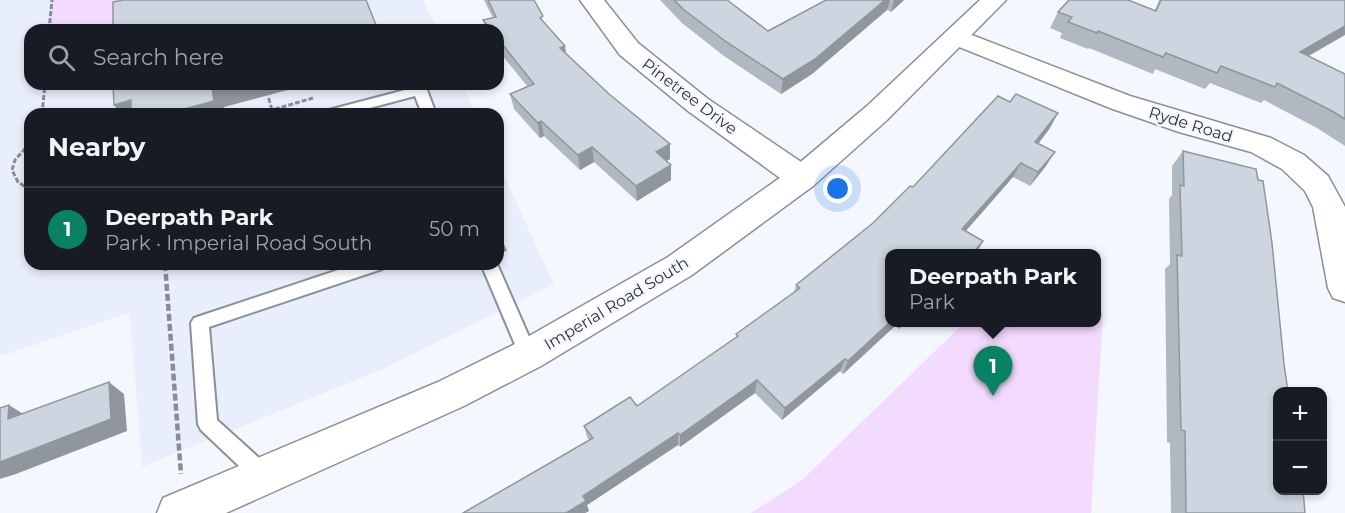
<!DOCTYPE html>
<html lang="en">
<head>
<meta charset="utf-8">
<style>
	body { margin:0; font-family:Montserrat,sans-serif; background:#242831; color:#f1f3f6 }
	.controls { position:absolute; right:18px; bottom:18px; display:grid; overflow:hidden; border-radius:12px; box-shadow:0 3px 9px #0003 }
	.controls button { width:54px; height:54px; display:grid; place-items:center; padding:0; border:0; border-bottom:2px solid #363941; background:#171b24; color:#f1f3f6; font:30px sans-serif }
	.you { position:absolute; left:838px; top:189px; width:21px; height:21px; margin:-15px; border:4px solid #fff; border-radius:50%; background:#1a73e8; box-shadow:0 0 0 9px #1a73e833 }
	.badge { display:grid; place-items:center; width:39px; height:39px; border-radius:50%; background:#088262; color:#fff; font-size:20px; font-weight:700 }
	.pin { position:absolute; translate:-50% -50px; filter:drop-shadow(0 2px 3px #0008) }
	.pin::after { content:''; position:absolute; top:32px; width:21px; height:18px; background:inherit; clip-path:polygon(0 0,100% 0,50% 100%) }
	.popup { position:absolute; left:885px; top:249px; width:216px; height:78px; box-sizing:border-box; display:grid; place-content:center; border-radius:12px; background:#171b24; filter:drop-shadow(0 2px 4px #0005); font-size:20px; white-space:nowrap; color:#9ea1a6 }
	.popup b { font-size:22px; color:#f1f3f6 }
	.popup::after { content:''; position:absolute; left:50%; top:100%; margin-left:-12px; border:12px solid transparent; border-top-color:#171b24 }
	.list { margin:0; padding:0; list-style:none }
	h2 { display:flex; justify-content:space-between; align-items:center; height:78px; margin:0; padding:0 24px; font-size:26px }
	h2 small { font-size:20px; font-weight:400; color:#9ea1a6 }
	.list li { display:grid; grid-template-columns:39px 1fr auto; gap:18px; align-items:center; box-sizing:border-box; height:84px; padding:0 24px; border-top:2px solid #363941 }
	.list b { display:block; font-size:22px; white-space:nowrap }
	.list p { margin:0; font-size:20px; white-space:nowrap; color:#9ea1a6 }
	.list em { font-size:20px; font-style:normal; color:#9ea1a6 }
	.icon { flex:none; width:33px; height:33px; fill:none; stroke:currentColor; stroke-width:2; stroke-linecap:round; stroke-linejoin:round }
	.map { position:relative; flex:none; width:1345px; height:513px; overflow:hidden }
	.search { position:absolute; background:#171b24; box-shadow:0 3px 9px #0003; left:24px; top:24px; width:480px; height:66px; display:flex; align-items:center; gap:15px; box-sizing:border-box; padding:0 21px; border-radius:18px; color:#9ea1a6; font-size:22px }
	.panel { position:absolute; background:#171b24; box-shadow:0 3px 9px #0003; left:24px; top:108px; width:480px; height:162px; border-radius:18px }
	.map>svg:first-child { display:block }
	.built { fill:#e9eefd }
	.green { fill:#f2dbfe }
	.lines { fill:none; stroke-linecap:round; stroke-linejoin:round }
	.service-casing { stroke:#8b8f99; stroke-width:4 }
	.minor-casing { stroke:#8b8f99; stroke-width:3 }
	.tertiary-casing { stroke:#8b8f99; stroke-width:3 }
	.path-far1 { stroke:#8b8c92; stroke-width:3; stroke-dasharray:5 2; stroke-linecap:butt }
	.path { stroke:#8b8c92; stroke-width:4.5; stroke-dasharray:7 3; stroke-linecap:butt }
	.service { fill:#fff; fill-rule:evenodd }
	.minor { fill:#fff; fill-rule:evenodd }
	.tertiary { fill:#fff; fill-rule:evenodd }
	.wall { fill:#b0b8c1 }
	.shaded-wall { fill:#90969d }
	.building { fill:#cdd6e0; stroke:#90969d; stroke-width:1.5 }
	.labels { text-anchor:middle; stroke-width:5; stroke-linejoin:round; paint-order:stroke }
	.street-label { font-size:16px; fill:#313237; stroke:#f5f7fe }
</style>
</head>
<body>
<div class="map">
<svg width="1345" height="513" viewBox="0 0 1345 513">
	<rect width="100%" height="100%" fill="#f5f7fe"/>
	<polygon class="built" points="0,0 423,0 437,30 30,30 30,84 462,84 476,114 30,114 30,264 498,264 498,163 554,284 383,369 142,467 130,313 0,356"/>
	<g class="green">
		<polygon points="50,0 137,0 117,30 50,30"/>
		<polygon points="1097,309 1103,313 1091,513 751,513 802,480 964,323 1096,322"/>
	</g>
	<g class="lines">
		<defs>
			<g id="service">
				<polygon points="420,86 427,90 436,114 422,114 415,96 347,114 323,114 325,111"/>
				<polygon points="356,264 384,264 382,269 209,327 217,420 270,468 273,475 270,482 263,485 256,482 201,430 198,424 191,323 194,318"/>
				<polygon points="481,264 497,264 537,355 534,361 528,363 522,361"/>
			</g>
			<g id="minor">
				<polygon points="580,0 604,0 638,43 708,99 813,170 817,178 813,186 802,189 791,186 688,111 620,55"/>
				<polygon points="956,29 1130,96 1271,138 1304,155 1328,176 1345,207 1345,302 1333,298 1328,288 1313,207 1305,191 1282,169 1251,152 1179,132 1110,108 947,42 943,37 947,32"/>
			</g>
			<polygon id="tertiary" points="980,0 1006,0 887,120 813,186 692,275 541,366 464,406 226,513 157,513 163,498 438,382 515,344 668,257 791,170 867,106"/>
		</defs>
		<use href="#service" class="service-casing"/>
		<use href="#minor" class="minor-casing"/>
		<use href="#tertiary" class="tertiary-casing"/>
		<g class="path-far1">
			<polyline points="49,30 52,0"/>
			<polyline points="42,114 45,84"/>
			<polyline points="259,114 272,110 268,96"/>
			<polyline points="272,114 272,110 313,98"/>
			<polyline points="30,143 15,160 12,170 18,182 30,190"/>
		</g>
		<g class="path">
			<polyline points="498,236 505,252"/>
			<polyline points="88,264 100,266 111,264"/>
			<polyline points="165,264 181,474"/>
		</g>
		<use href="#service" class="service"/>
		<use href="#minor" class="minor"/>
		<use href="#tertiary" class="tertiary"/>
	</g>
	<g class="wall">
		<polygon points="484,0 534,0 544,23 566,53 609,94 670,144 670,159 666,161 671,180 637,201 594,162 580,170 544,136 540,138 514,109 510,94 527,86 498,50 498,30 485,30 483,20 493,18"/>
		<polygon points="660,0 727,0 768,31 826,0 904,0 891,12 887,10 812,74 781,94 724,56 682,23"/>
		<polygon points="1159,0 1345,0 1308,56 1345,74 1345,146 1317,128 1264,100 1261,103 1210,83 1205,89 1155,69 1153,74 1089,48 1088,49 1060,38 1062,33 1050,28 1058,12 1155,10"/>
		<polygon points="1050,128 1038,144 1046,166 1030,186 1013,177 966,231 983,241 976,254 890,254 890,322 906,322 899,329 895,326 843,374 840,371 782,420 755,393 680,447 678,445 587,505 589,511 585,513 589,440 587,437 584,426 637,406 736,337 736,334 794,293 796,285 873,223 913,187"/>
		<polygon points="1183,151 1284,364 1305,513 1171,513 1170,443 1167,442 1165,269 1170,264 1169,199 1172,195 1172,166"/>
	</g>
	<g class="shaded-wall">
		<polygon points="885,0 890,0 887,10 812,74 781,94 783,79"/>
		<polygon points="894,0 904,0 891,12"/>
		<polygon points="1345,26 1345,35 1286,69 1300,52"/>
		<polygon points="565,46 567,61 560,48"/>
		<polygon points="224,84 310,84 224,107 225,114 166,114 212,87"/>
		<polygon points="131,100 141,114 121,114 114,105"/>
		<polygon points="1058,113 1050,128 1028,157 1035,142"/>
		<polygon points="541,121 544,136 540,138 538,123"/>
		<polygon points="670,144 670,159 656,167 656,152"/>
		<polygon points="592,147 594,162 580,170 578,155"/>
		<polygon points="1055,152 1046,166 1030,186 1038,172"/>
		<polygon points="1021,163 1013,177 955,243 962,229"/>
		<polygon points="671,165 671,180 637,201 636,186"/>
		<polygon points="983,241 976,254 972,254"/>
		<polygon points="890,322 897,322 895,326 843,374 848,361"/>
		<polygon points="902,322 906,322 899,329"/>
		<polygon points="845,359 840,371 782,420 785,408"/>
		<polygon points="757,380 755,393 680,447 680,435"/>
		<polygon points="109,382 124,394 127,431 16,474 0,479 0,462"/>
		<polygon points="9,405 28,417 8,419"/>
		<polygon points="678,433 678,445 587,505 589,511 585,513 566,513 583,496"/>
	</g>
	<g class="building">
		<polygon points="123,0 366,0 378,30 113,30 113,2"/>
		<polygon points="488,0 534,0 543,16 540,18 565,46 560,48 609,94 670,144 656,152 671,165 636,186 592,147 578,155 541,121 538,123 510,94 534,84 498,39 498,30 491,30 483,20 496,17"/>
		<polygon points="674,0 727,0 768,31 826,0 885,0 815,59 783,79 725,41 683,9"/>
		<polygon points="1069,0 1128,0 1156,11 1161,0 1345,0 1345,26 1300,52 1345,74 1345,119 1332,111 1277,83 1275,87 1221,66 1217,73 1166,53 1163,57 1098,31 1097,33 1068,22 1072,17 1058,12"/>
		<polygon points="113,84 224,84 212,87 214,101 166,114 131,114 131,100 114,105"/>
		<polygon points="1016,94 1058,113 1035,142 1055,152 1038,172 1021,163 962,229 983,241 972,254 890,254 890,322 848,361 845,359 785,408 757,380 680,435 678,433 583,496 586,501 566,513 463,513 593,438 584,426 630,397 637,406 738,336 736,334 800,288 796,285 873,223 910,186 913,187 998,96 1010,102"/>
		<polygon points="1183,151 1256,169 1258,180 1263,181 1272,243 1284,364 1288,392 1278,392 1278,490 1303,490 1305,513 1186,513 1185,431 1181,430 1177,255 1182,256 1180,185 1184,186"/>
		<polygon points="109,382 111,419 0,462 0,408 9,405 8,419"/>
	</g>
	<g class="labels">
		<g class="street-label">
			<text transform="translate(690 96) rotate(37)" y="6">Pinetree Drive</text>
			<text transform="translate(1191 124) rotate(17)" y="6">Ryde Road</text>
			<text transform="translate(616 303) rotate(-31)" y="6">Imperial Road South</text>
		</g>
	</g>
</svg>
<div class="controls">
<button>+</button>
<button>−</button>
</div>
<div class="you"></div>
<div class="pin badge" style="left:993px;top:396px">1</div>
<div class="popup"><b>Deerpath Park</b>Park</div>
<div class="search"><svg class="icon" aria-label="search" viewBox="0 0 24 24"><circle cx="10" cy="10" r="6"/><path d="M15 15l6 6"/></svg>Search here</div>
<section class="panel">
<h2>Nearby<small></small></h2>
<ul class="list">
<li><span class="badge">1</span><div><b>Deerpath Park</b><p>Park · Imperial Road South</p></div><em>50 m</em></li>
</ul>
</section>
</div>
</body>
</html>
